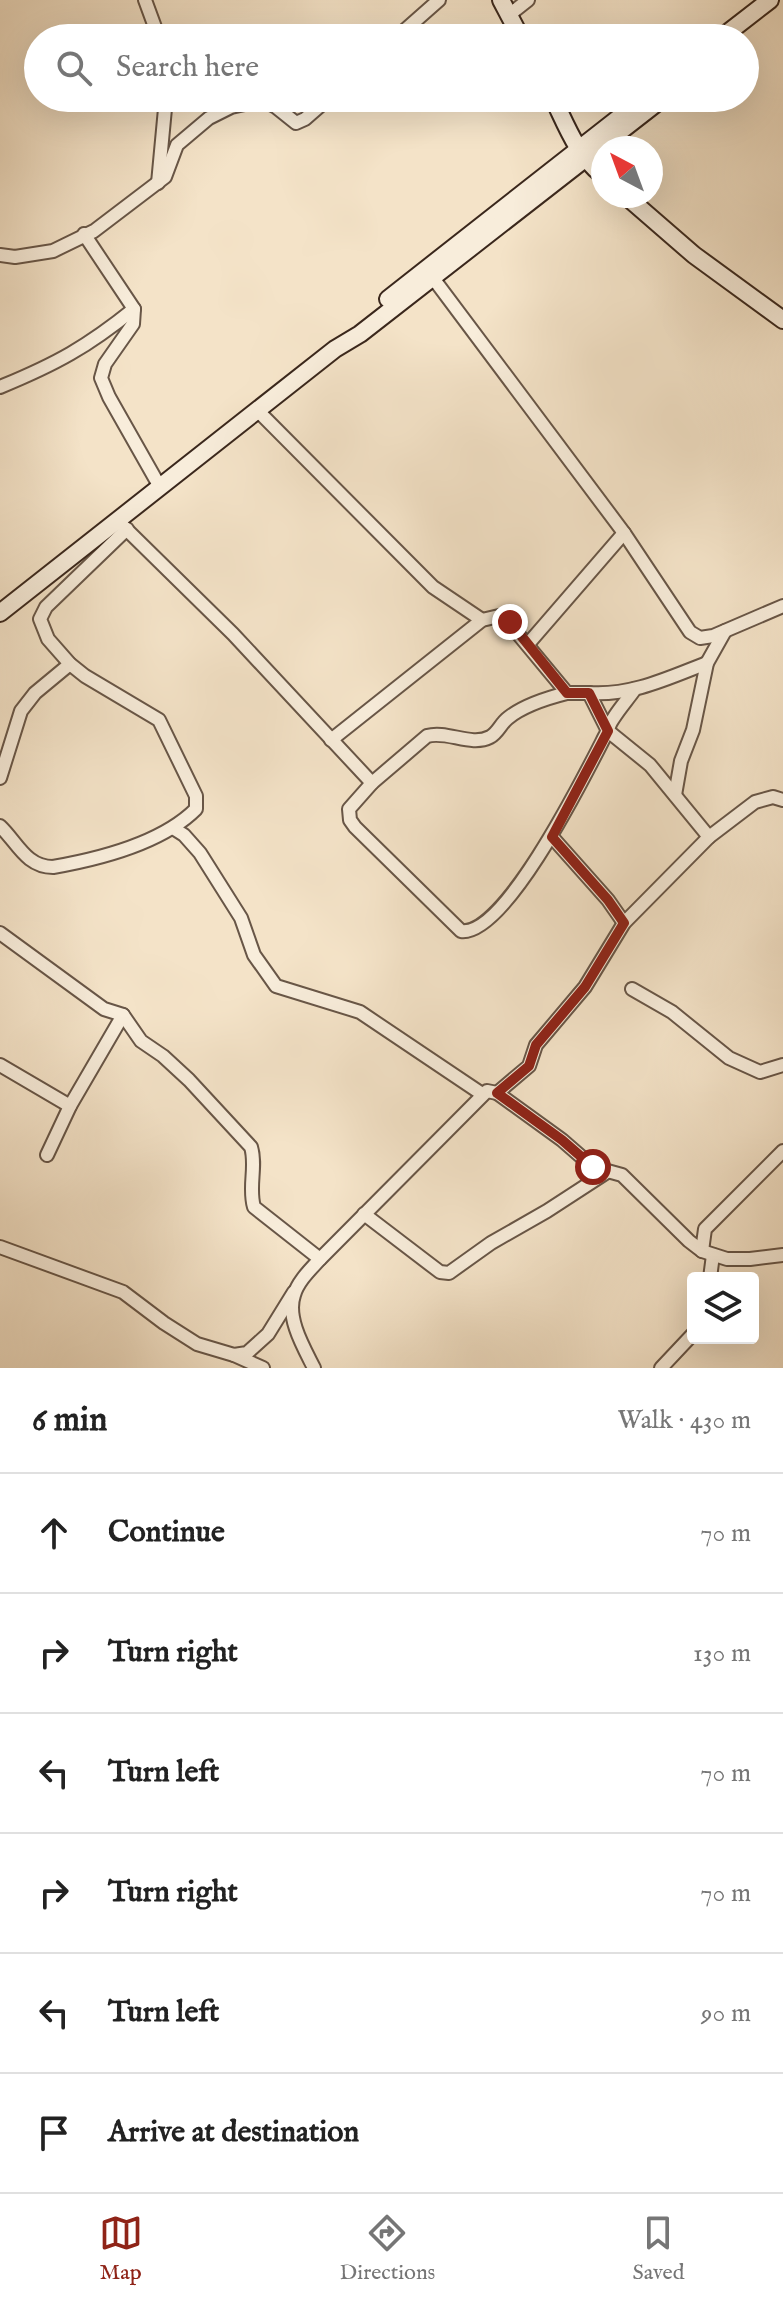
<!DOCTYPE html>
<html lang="en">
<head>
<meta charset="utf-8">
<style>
	body { margin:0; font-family:"IM FELL English",serif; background:#f2f2f2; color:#222 }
	.controls { position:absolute; right:24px; bottom:24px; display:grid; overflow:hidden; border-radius:8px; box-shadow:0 8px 32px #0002 }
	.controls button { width:72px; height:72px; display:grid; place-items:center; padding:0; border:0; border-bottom:2px solid #e0e0e0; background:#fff; color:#222; font:40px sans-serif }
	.compass { position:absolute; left:591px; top:136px; width:72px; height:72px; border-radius:50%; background:#fff; box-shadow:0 8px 32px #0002; rotate:319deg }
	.stop { position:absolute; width:24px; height:24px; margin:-18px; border:6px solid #8f2418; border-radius:50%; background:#fff }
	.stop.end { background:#8f2418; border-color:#fff; box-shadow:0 2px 8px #0008 }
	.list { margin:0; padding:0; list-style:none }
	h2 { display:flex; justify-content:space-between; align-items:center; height:104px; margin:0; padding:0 32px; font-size:34px }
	h2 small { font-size:26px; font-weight:400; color:#767676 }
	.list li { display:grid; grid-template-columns:52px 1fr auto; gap:24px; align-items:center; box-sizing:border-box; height:120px; padding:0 32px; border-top:2px solid #e0e0e0 }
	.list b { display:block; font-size:30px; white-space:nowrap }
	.list em { font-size:26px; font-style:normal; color:#767676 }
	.icon { flex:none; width:44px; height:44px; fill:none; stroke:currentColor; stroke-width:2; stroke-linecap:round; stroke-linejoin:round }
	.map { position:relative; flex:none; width:783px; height:1368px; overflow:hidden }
	.search { position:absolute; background:#fff; box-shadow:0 8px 32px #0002; left:24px; right:24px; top:24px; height:88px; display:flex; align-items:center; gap:20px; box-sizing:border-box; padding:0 28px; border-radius:44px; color:#767676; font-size:30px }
	.sheet { height:824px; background:#fff }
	nav { display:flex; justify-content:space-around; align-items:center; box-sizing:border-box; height:112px; border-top:2px solid #e0e0e0; background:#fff; font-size:22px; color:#767676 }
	nav a { display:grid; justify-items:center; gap:4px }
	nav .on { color:#8f2418 }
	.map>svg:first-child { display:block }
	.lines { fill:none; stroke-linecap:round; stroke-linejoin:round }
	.street-casing { stroke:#685647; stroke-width:16 }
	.secondary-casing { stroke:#3a271c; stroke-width:20 }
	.street { stroke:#f8eddb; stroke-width:12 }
	.secondary { stroke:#f8eddb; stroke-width:16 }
	.route { stroke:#8f2418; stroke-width:10 }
</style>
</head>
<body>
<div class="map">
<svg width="783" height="1368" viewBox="0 0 783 1368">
	<rect width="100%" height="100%" fill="#f4e3c8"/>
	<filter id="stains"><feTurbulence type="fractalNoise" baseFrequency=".0025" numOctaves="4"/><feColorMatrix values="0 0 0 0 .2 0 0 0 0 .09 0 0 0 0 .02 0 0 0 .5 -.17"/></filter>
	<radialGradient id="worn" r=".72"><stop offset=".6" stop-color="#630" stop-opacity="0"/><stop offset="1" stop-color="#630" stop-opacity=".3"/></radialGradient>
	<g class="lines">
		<defs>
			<g id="street">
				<polyline points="145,0 159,38"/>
				<polyline points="509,15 528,0"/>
				<polyline points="396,38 439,0"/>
				<polyline points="158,183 166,98"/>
				<polyline points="84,234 134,309 133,324 105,364 101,378 109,397 160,487"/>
				<polyline points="0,255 15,257 53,251 94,231 165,177 177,145 209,118 231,107 263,100 276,107 296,123 305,119 329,98"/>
				<polyline points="426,272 433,278 624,533 690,632 700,638 713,636 783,606"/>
				<path d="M0,387C56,364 87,347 134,309"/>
				<polyline points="257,410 433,587 482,620"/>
				<polyline points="123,526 233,634 372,783"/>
				<polyline points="528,644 624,533"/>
				<path d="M567,693C547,698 524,705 508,718C501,723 498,733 490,737C471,747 447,730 427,736L372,783L349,809L350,820L355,827L461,931C505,937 586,773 605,736C608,731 609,724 613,719C619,709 628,699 635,689"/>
				<path d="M589,693C631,696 668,678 707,663"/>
				<polyline points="331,740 482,620 499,616 504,617 567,693 589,693 608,731 650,765 709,837"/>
				<polyline points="0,778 21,711 35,693 70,664"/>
				<polyline points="675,795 681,761 693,730 707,663 725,631"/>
				<path d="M0,826C17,842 26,867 53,867C99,859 162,843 196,809V796L159,720L85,676L70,664L48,639L40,619L46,607L127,529"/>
				<polyline points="173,828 184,835 200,853 241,918 254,955 276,986 360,1012 482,1094"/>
				<polyline points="552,837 608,900 624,923"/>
				<path d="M0,933L104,1009L123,1015L141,1041L163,1056L189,1080L251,1147C257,1166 248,1187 254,1207L320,1259L487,1091L497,1093L562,1140L593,1167L622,1175L689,1241L702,1251L727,1259H750L783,1255"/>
				<polyline points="632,989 672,1012 729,1058 760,1072 783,1065"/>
				<polyline points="0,1065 70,1106"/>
				<polyline points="497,1093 529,1066 536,1045 585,987 624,923 709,837 755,802 773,797 783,800"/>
				<polyline points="47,1155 70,1106 123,1015"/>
				<polyline points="364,1214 440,1272 449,1273 491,1243 547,1211 607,1172"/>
				<polyline points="0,1247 123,1292 164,1323 197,1344 234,1355 247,1353 268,1334 294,1292"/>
				<polyline points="702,1251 705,1229 783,1151"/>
				<polyline points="710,1278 713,1255"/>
				<polyline points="234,1355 263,1368"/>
				<path d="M314,1368C304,1348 286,1318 294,1295C298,1281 311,1269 320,1259"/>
				<polyline points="661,1368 693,1334"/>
			</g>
			<g id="secondary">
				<polyline points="501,0 521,38"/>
				<polyline points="721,38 770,0"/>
				<path d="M553,98C568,129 576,153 603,176"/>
				<polyline points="626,196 694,255 783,320"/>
				<polyline points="388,299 644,98"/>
				<polyline points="0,613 335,349 360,334 663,98"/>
			</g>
		</defs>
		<use href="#street" class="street-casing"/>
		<use href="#secondary" class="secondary-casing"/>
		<use href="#street" class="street"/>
		<use href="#secondary" class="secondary"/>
	</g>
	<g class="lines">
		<polyline class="route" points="510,622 567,693 589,693 608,731 552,837 608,900 624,923 585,987 536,1045 529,1066 497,1093 562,1140 593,1167"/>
	</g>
	<rect width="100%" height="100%" filter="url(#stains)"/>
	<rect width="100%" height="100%" fill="url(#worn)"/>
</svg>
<div class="controls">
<button><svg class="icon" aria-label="layers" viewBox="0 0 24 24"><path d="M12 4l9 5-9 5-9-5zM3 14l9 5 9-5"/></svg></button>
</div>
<svg class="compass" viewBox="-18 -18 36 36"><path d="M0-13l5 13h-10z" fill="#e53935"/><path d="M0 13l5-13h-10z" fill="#767676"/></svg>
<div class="stop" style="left:593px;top:1167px"></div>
<div class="stop end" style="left:510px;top:622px"></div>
<div class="search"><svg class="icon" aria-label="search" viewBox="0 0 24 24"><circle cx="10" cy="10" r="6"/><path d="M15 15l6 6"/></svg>Search here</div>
</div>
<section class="sheet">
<h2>6 min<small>Walk · 430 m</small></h2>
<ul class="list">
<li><svg class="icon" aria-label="ahead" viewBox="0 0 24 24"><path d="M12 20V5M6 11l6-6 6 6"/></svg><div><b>Continue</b></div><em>70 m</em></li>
<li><svg class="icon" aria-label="right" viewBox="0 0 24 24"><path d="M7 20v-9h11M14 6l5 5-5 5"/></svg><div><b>Turn right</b></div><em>130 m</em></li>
<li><svg class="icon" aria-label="left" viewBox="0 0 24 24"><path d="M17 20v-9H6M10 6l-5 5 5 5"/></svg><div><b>Turn left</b></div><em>70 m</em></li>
<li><svg class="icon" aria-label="right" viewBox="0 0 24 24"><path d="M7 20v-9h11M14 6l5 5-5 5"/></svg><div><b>Turn right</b></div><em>70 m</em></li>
<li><svg class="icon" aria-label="left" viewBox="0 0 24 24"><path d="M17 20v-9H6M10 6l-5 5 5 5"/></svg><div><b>Turn left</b></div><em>90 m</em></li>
<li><svg class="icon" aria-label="arrive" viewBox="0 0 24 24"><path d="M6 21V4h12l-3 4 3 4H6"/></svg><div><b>Arrive at destination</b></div></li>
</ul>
</section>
<nav>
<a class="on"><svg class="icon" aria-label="map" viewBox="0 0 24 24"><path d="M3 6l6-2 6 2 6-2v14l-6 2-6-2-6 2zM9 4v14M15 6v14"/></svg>Map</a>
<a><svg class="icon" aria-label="directions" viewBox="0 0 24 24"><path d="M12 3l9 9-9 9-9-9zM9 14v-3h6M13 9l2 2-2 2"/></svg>Directions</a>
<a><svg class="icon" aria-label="saved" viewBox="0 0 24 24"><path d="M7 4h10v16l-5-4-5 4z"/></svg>Saved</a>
</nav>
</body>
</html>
